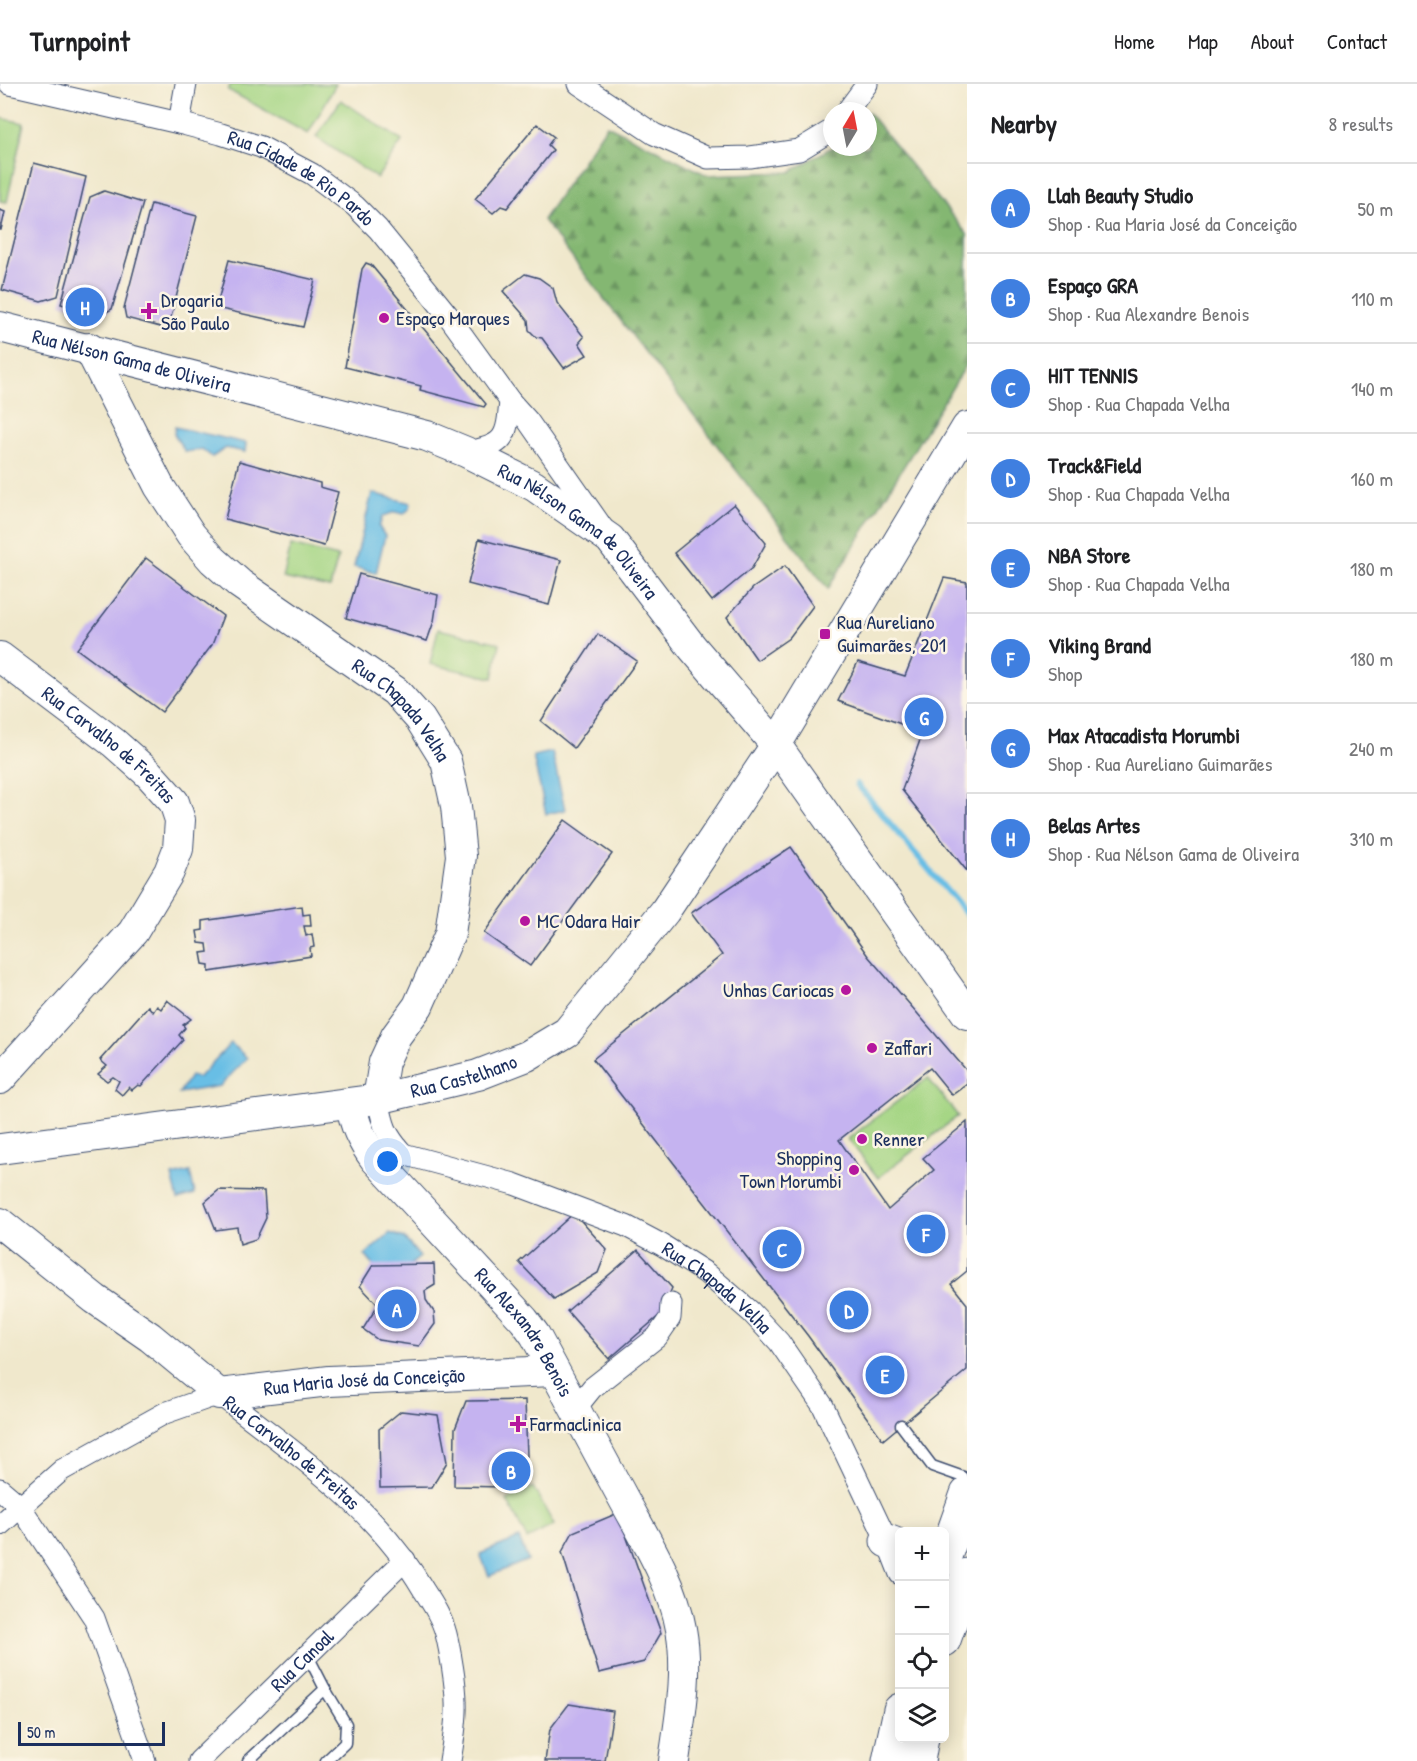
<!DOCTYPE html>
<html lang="en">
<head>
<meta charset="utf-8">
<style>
	body { margin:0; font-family:"Patrick Hand",sans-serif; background:#f2f2f2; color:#202124 }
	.controls { position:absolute; right:18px; bottom:18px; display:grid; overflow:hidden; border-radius:9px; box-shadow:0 3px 15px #0003 }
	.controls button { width:54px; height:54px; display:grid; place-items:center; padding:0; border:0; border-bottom:2px solid #e0e0e0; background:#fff; color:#202124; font:30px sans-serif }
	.compass { position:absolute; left:823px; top:18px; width:54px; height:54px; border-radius:50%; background:#fff; box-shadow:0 3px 15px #0003; rotate:10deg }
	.scale { position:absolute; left:18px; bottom:15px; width:147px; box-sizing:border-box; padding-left:6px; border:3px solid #1b2f5e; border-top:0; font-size:16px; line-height:21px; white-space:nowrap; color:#1b2f5e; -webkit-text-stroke:4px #fcf5e5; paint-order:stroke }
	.you { position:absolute; left:388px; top:1078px; width:21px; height:21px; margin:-15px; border:4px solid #fff; border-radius:50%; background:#1a73e8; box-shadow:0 0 0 9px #1a73e833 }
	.badge { display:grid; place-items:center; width:39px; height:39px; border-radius:50%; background:#ea580c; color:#fff; font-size:20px; font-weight:700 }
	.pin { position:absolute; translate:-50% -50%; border:3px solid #fff; box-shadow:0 2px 6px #0006 }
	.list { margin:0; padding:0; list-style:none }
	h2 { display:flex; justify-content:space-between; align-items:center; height:78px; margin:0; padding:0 24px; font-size:26px }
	h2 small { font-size:20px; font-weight:400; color:#757577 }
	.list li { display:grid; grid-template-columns:39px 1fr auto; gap:18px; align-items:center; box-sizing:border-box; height:90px; padding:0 24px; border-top:2px solid #e0e0e0 }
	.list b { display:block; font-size:22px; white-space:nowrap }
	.list p { margin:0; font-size:20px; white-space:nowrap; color:#757577 }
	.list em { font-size:20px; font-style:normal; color:#757577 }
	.icon { flex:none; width:33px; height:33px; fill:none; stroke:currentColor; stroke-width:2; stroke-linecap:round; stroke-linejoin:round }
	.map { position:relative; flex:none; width:967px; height:1677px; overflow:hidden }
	header { display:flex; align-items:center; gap:36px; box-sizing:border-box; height:84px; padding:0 30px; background:#fff; border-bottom:2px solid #e0e0e0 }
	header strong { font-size:28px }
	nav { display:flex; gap:33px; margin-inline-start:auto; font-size:21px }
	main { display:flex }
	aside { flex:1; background:#fff }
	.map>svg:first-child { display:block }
	.forest { fill:url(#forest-firs); stroke:#507368; stroke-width:1.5 }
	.pitch { fill:#a6d685; stroke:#608272; stroke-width:1.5 }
	.water { fill:#68bee5; stroke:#4276a2; stroke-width:1.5 }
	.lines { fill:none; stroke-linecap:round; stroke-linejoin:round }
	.stream { stroke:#68bee5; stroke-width:6 }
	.building { fill:#c5b3f0 }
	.lane-casing { stroke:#3b4b6e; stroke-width:13 }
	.street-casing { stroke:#3b4b6e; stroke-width:23 }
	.secondary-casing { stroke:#3b4b6e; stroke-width:32 }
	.primary-casing { stroke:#3b4b6e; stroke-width:35 }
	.lane { stroke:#fff; stroke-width:10 }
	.street { stroke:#fff; stroke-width:21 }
	.secondary { stroke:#fff; stroke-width:30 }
	.primary { stroke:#fff; stroke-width:33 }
	.poi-dot { fill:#b5179e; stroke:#fcf5e5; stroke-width:2 }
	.labels { text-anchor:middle; stroke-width:5; stroke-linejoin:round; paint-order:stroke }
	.street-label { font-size:20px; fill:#1b2f5e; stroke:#fcf5e5 }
	.poi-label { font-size:20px; fill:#1b2f5e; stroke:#fcf5e5; text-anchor:start }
</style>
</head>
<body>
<header>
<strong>Turnpoint</strong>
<nav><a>Home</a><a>Map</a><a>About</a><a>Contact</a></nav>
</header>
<main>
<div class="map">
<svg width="967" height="1677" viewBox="0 0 967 1677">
	<defs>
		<pattern id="forest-firs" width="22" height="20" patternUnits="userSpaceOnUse" patternTransform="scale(1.5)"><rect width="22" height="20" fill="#84b772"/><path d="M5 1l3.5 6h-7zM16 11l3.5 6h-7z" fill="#6b9561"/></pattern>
	</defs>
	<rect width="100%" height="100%" fill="#fcf5e5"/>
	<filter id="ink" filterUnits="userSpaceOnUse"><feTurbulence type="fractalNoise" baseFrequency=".0167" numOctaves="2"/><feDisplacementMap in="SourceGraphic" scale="12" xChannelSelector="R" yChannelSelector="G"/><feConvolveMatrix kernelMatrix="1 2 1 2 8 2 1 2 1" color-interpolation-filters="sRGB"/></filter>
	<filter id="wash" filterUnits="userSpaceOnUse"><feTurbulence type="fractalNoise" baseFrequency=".008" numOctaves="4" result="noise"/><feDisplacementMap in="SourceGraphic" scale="24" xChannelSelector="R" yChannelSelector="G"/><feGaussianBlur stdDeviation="1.35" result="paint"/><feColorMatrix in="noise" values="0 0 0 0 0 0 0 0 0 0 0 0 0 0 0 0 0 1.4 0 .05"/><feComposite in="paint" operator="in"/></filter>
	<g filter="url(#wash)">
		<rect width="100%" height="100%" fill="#f0e8cc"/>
		<polygon class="forest" points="868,28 967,150 967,280 828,505 543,136 607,41 707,91 790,88 832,63 868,63"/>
		<g class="pitch">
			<polygon points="231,0 336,0 308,50 228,6"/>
			<polygon points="341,16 402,57 377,94 316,53"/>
			<polygon points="0,34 24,39 7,118 0,117"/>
			<polygon points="291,461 338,473 330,504 283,494"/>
			<polygon points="438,545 500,559 493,594 430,580"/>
			<polygon points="928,994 958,1032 878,1094 848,1055"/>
			<polygon points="533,1403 554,1441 527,1455 507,1416"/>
		</g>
		<g class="water">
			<polygon points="175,343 246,359 245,368 226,364 212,373 202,365 185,368 174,350"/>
			<polygon points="372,409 411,419 410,424 404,430 395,428 383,432 379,443 385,452 376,489 354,483"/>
			<polygon points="552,668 565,726 546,730 533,672"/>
			<polygon points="231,959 247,974 220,1002 179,1009 190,992 198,994"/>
			<polygon points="190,1088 195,1110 178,1115 172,1092"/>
			<polygon points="390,1149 404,1154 420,1173 388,1199 365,1171"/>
			<polygon points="519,1454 528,1476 489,1492 480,1470"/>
		</g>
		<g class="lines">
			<polyline class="stream" points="857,700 967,831"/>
		</g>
		<g id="blocks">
			<g class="building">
				<polygon points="537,40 554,53 548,61 553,66 507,124 501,122 493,129 475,115"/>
				<polygon points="34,79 86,93 58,212 41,217 2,206"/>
				<polygon points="104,107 143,119 112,225 101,231 61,220 90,113"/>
				<polygon points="151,120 197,132 168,245 126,234 124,224"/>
				<polygon points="0,126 5,128 1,146 0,146"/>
				<polygon points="229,176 315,196 303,243 216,224"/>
				<polygon points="366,179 371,181 486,320 484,323 420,306 421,302 345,283 362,185"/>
				<polygon points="525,190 539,194 553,204 557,219 584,253 579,259 587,271 564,284 542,254 536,253 529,246 528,236 503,207"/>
				<polygon points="239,377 320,399 320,403 338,408 324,462 225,435"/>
				<polygon points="734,420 766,459 752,484 712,517 674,469"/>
				<polygon points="479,455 561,476 549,521 468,500"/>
				<polygon points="146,474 223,532 212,561 162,628 77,565"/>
				<polygon points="785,482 813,522 789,554 757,576 727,533 753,504"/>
				<polygon points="359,490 438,511 434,537 427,557 346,534"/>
				<polygon points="944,494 967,498 967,787 902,706 923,648 838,617 858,578 905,592"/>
				<polygon points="598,550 637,577 574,664 541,637"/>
				<polygon points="565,736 612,770 530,882 484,849"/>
				<polygon points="791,763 868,872 967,987 967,1000 952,1011 930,984 839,1056 888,1126 934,1086 923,1074 967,1038 967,1187 951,1200 967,1220 967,1286 883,1356 808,1252 593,975 722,871 691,829"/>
				<polygon points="302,822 303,831 310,830 311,842 304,842 306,852 312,850 314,863 310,864 311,872 209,888 209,881 203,880 201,869 208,868 207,860 199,859 197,847 203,846 203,837"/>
				<polygon points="167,916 191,935 183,941 185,944 179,951 183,956 141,1002 138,1001 132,1006 129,1003 122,1011 115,1005 119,997 113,993 107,997 98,990 107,982 100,976 148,922 153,928 157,922 161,925"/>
				<polygon points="219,1106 264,1107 266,1134 256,1155 240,1160 237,1143 216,1146 205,1118"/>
				<polygon points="574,1129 607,1166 598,1189 554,1215 519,1178"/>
				<polygon points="638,1166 672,1204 661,1230 609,1275 567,1227"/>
				<polygon points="434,1180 435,1201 425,1207 426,1216 434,1228 435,1240 419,1262 378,1256 363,1245 378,1221 360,1202 373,1181"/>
				<polygon points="525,1316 527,1372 505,1403 454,1402 455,1345 466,1317"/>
				<polygon points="401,1327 438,1331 447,1378 432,1403 380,1404 379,1345"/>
				<polygon points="618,1429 661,1549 644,1578 599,1589 562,1468 573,1448"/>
				<polygon points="569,1620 613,1627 605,1677 545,1677 550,1645"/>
			</g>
		</g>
	</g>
	<g filter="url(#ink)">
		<use href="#blocks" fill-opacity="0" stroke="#3b4b6e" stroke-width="1.5"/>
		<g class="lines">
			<defs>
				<g id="lane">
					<polyline points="901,1341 932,1382 963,1393"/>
					<polyline points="307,1570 325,1605 346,1640 345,1659 326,1677"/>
					<polyline points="248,1677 325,1605"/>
				</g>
				<g id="street">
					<path id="s1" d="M10,0L179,39L221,50L261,63L312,90L355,122L378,145L447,230L510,317L528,337L602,443"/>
					<polyline points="579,0 654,50 708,74 750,73 799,66 832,46"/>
					<polyline points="847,27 867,0"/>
					<polyline points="179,39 186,0"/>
					<path d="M466,368C505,362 507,354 510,317"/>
					<path d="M378,1015C383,1041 385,1050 403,1070"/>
					<path id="s2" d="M386,1087L403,1070L514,1100L626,1142L662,1161L706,1189L751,1228L779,1258L823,1322L887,1457L900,1490"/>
					<polyline points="575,1325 592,1304 657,1253 670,1234 671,1220"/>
					<polyline points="0,1405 20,1422 94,1534 145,1677"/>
					<path id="s3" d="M0,1441L62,1386L165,1329L219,1310C294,1369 374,1421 423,1505C432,1519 442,1534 446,1550C450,1566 456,1601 456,1618C457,1637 453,1658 450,1677"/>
					<path id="s4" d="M199,1677L405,1476"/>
				</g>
				<g id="secondary">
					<path id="s5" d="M0,243L427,352L466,368L534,402L610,455L692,563L776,661L967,930"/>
					<path id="s6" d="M89,264L159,402L191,451L213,476L240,500L395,607L420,635L446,677L456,722L461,772L450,850L418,922L396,952L384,978L378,1015"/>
					<path id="s7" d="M0,573L114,659L149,690L174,718L180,736L178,765L169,788L133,848L0,995"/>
					<path id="s8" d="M351,1019C354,1041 362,1057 375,1075L524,1236L535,1251C564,1304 593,1358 622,1412C644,1453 673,1498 681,1545C689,1588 680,1634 674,1677"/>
					<path id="s9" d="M0,1065L378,1015L478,991L527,972L567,948L665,827L776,661L967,343"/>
					<path id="s10" d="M0,1139L95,1215L150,1253L219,1310L329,1297L554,1287"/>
				</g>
				<g id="primary">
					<polyline points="887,1457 900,1462"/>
					<polyline points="944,1475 967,1410"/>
					<polyline points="944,1556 967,1491"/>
					<polyline points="889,1677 900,1626"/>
					<polyline points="918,1677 922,1654"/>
				</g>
			</defs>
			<use href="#lane" class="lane-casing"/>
			<use href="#street" class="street-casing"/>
			<use href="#secondary" class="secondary-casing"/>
			<use href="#primary" class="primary-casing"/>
			<use href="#lane" class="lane"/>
			<use href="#street" class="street"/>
			<use href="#secondary" class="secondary"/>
			<use href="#primary" class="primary"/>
		</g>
	</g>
	<g class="poi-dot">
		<path d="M146 218h6v6h6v6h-6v6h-6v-6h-6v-6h6z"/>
		<circle cx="384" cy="234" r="6"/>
		<rect x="819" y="544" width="12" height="12" rx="3"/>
		<circle cx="525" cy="837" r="6"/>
		<circle cx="846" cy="906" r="6"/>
		<circle cx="872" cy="964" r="6"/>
		<circle cx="862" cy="1055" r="6"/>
		<circle cx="854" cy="1086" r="6"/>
		<path d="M515 1331h6v6h6v6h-6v6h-6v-6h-6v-6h6z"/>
	</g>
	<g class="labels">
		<g class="street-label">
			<text dy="7" stroke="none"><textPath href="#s1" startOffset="309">Rua Cidade de Rio Pardo</textPath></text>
			<text dy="7" stroke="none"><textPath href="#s5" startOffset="136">Rua Nélson Gama de Oliveira</textPath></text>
			<text dy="7" stroke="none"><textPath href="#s5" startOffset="622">Rua Nélson Gama de Oliveira</textPath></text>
			<text dy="7" stroke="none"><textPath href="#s6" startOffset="489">Rua Chapada Velha</textPath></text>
			<text dy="7" stroke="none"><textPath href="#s7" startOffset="140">Rua Carvalho de Freitas</textPath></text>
			<text dy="7" stroke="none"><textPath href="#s9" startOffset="470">Rua Castelhano</textPath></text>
			<text dy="7" stroke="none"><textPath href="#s2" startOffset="369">Rua Chapada Velha</textPath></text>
			<text dy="7" stroke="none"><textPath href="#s8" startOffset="291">Rua Alexandre Benois</textPath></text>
			<text dy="7" stroke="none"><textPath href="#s10" startOffset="424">Rua Maria José da Conceição</textPath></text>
			<text dy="7" stroke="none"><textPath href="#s3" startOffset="351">Rua Carvalho de Freitas</textPath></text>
			<text dy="7" stroke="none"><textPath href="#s4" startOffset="144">Rua Canoal</textPath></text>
		</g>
		<g class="poi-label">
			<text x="161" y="223">Drogaria<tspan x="161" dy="23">São Paulo</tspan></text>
			<text x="396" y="241">Espaço Marques</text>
			<text x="837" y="545">Rua Aureliano<tspan x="837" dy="23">Guimarães, 201</tspan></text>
			<text x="537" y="844">MC Odara Hair</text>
			<text x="834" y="913" text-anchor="end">Unhas Cariocas</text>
			<text x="884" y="971">Zaffari</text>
			<text x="874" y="1062">Renner</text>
			<text x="842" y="1081" text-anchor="end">Shopping<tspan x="842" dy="23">Town Morumbi</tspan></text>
			<text x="530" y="1347">Farmaclinica</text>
		</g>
	</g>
</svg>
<div class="controls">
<button>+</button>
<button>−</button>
<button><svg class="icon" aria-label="locate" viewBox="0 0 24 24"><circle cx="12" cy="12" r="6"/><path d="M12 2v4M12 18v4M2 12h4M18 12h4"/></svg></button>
<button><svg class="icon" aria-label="layers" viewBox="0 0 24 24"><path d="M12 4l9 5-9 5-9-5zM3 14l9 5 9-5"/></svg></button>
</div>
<svg class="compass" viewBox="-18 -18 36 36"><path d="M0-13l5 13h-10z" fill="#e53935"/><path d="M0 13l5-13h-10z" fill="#757577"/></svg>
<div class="scale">50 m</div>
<div class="you"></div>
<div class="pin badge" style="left:397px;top:1225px;background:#3f7fe0">A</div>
<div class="pin badge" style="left:511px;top:1387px;background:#3f7fe0">B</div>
<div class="pin badge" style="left:782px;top:1165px;background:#3f7fe0">C</div>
<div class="pin badge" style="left:849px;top:1226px;background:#3f7fe0">D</div>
<div class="pin badge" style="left:885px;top:1291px;background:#3f7fe0">E</div>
<div class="pin badge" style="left:926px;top:1150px;background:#3f7fe0">F</div>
<div class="pin badge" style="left:924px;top:633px;background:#3f7fe0">G</div>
<div class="pin badge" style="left:85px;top:223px;background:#3f7fe0">H</div>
</div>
<aside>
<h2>Nearby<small>8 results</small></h2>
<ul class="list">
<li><span class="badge" style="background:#3f7fe0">A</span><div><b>Llah Beauty Studio</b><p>Shop · Rua Maria José da Conceição</p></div><em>50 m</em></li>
<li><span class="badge" style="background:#3f7fe0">B</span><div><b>Espaço GRA</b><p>Shop · Rua Alexandre Benois</p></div><em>110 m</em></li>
<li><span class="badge" style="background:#3f7fe0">C</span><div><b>HIT TENNIS</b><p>Shop · Rua Chapada Velha</p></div><em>140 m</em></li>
<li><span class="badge" style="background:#3f7fe0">D</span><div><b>Track&amp;Field</b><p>Shop · Rua Chapada Velha</p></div><em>160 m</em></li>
<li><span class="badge" style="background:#3f7fe0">E</span><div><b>NBA Store</b><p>Shop · Rua Chapada Velha</p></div><em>180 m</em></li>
<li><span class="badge" style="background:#3f7fe0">F</span><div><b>Viking Brand</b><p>Shop</p></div><em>180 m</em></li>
<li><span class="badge" style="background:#3f7fe0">G</span><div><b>Max Atacadista Morumbi</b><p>Shop · Rua Aureliano Guimarães</p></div><em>240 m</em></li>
<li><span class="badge" style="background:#3f7fe0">H</span><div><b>Belas Artes</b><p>Shop · Rua Nélson Gama de Oliveira</p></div><em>310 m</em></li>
</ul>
</aside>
</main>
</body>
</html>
